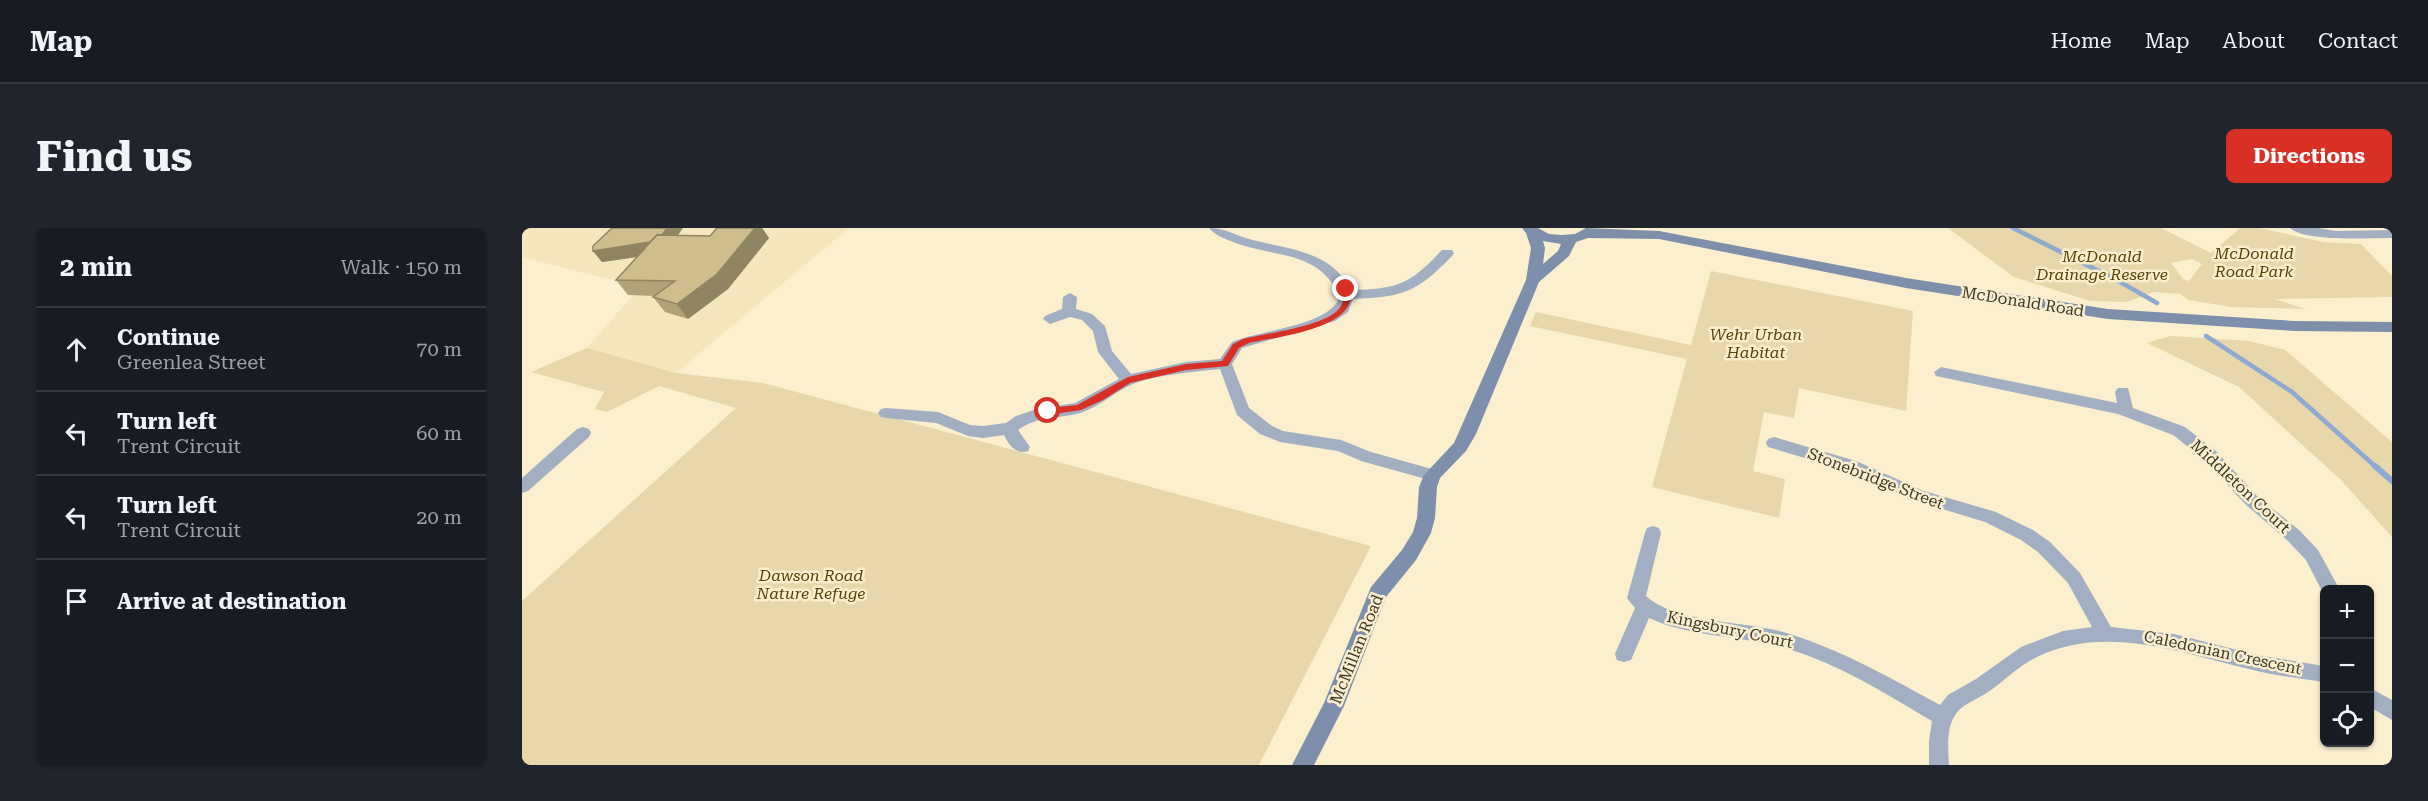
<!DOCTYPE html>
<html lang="en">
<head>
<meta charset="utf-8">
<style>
	body { margin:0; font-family:"Roboto Serif",serif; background:#20242c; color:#f1f3f6 }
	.controls { position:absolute; right:18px; bottom:18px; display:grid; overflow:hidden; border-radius:9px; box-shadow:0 2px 4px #0004 }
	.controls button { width:54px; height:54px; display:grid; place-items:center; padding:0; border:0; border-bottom:2px solid #363941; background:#171b24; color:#f1f3f6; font:30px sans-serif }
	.stop { position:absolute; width:18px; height:18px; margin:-14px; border:4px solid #d93025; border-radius:50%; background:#fff }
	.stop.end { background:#d93025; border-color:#fff; box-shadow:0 2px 6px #0008 }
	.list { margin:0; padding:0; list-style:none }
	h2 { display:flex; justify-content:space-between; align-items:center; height:78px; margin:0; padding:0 24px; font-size:26px }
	h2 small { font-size:20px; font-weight:400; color:#9ea1a6 }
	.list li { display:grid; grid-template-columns:39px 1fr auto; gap:18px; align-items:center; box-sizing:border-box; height:84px; padding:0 24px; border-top:2px solid #363941 }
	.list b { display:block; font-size:22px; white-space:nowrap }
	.list p { margin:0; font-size:20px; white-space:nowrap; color:#9ea1a6 }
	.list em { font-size:20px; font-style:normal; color:#9ea1a6 }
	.icon { flex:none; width:33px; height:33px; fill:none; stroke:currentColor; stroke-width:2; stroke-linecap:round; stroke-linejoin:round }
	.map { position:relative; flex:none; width:1870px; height:537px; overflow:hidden; border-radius:9px }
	header { display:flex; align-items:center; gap:36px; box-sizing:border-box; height:84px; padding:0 30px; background:#171b24; border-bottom:2px solid #363941 }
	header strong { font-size:28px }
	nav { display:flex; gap:33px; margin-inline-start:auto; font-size:21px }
	.intro { display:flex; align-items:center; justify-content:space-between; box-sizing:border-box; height:144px; padding:0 36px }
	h1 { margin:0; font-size:42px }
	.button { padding:15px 27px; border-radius:9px; background:#d93025; color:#fff; font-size:21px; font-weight:700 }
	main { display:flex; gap:36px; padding:0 36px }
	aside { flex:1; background:#171b24; border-radius:9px; box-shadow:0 2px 4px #0004 }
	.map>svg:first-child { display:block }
	.built { fill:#f5e7bd }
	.green { fill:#e7d7aa; fill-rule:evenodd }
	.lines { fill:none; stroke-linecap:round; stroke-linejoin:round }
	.stream-far1 { stroke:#8ea9d2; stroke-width:4.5 }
	.stream { stroke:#8ea9d2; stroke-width:6 }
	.street { fill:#a2afc2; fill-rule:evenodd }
	.secondary { fill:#7d8faa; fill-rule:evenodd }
	.wall { fill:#b1a379 }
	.shaded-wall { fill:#908563 }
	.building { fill:#cebe8d; stroke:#908563; stroke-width:1.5 }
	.route { fill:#d93025 }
	.labels { text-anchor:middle; stroke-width:5; stroke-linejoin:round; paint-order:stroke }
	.park-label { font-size:16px; font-style:italic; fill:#554304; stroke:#fbefcd }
	.street-label { font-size:16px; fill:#3c382a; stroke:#fbefcd }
</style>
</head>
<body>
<header>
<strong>Map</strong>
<nav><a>Home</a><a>Map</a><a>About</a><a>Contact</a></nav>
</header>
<div class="intro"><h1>Find us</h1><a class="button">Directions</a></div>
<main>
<aside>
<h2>2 min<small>Walk · 150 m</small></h2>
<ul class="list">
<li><svg class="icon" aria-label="ahead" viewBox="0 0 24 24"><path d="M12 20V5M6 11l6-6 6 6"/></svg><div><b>Continue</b><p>Greenlea Street</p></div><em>70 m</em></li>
<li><svg class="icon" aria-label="left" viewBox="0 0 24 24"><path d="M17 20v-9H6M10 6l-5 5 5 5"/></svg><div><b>Turn left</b><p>Trent Circuit</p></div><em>60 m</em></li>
<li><svg class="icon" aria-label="left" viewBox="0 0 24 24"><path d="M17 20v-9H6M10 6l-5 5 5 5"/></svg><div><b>Turn left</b><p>Trent Circuit</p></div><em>20 m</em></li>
<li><svg class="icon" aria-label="arrive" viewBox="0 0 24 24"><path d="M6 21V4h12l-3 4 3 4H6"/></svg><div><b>Arrive at destination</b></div></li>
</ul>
</aside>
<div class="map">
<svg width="1870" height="537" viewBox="0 0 1870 537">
	<rect width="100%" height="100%" fill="#fbefcd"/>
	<polygon class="built" points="0,0 327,0 154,145 65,120 118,59 0,29"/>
	<g class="green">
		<path d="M1426,0H1639L1689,25L1718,0H1737L1801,14L1839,16L1870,48V69L1753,71L1783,81L1708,79L1667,72L1658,66L1632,64L1605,74L1568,73L1492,49ZM1670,31L1680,36L1667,53L1661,51L1649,35Z"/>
		<polygon points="1189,43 1391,83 1384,183 1277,160 1272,190 1242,184 1231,243 1263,251 1257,290 1130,259 1165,131 1008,98 1014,84 1169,117"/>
		<polygon points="1648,108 1727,113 1763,122 1870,214 1870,309 1820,253 1717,159 1625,115"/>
		<polygon points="65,120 154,145 241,155 849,318 737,537 0,537 0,373 214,180 137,158 85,184 73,181 82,164 9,144"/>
	</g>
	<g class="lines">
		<g class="stream-far1">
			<polyline points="1491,0 1593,51 1635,75"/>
			<polyline points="1684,108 1770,164 1854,239"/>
		</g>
		<polyline class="stream" points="1853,238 1870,253"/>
		<g class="street">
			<path d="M687,0C704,0 714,8 731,12C769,22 809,23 829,62C877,61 888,56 920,22H930L932,25L930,28C895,64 882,69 831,71L826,84L813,93L720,120L710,136L727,180L750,198L761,203L819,212L849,224L917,243L919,247L917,251L911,253L839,233L816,223L758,214L738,206L715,187L698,141C671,144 636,146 611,156C592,164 578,179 558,185C536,191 515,188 496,202L508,219L506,223C494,227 486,216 482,207L461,210L446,208L414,195L364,190L359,189L356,185L359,181L364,180L416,184L448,197L461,198L484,195L494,188L515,181L553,175L597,151L576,124L571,103L560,92L548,89L528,96L521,91L523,88L540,81L541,69L548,65L555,69L554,81L570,86L583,98L590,123L609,146L664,134L698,131L710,114C738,102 809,98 818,68C794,19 749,31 706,12C699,9 692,6 687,0Z"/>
			<path d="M1768,0H1796L1814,3L1870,2V10C1848,10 1783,14 1768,0Z"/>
			<polygon points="1419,139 1595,175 1593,164 1596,160 1606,160 1611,180 1663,199 1695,224 1735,268 1777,302 1796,322 1818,362 1802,362 1802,367 1784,332 1765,312 1723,276 1683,232 1651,207 1596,186 1414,148 1412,144"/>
			<polygon points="61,199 67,201 69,205 67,209 6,263 0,265 0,250 55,201"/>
			<path d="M1252,209L1334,233L1402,263L1474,284L1511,302L1528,314L1558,345L1589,399L1652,406L1735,427L1802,438V454C1780,451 1757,448 1735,443C1664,427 1584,394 1513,430C1497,438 1484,451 1469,462C1461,468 1451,472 1442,478C1423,491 1426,517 1427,537H1407V513L1410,493C1364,466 1317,436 1266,421C1220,407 1170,410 1127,390L1109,432L1102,434L1095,432L1093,426L1113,380L1105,370L1123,305L1125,300L1131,298L1137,300L1139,305L1124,368C1156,397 1226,392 1268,406C1321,423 1369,450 1418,477L1426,467L1454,451L1499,419L1541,403L1570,399L1546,355L1516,324L1499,312L1463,294L1391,272L1323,242L1246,219L1244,215L1246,211Z"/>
			<polygon points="1848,460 1870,472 1870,492 1848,479"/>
		</g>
		<path class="secondary" d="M1000,0H1016L1027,6L1040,7L1053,6L1064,0L1137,3L1384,50L1586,81L1772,93L1870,94V104L1772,103L1586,91L1384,60L1137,11L1066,10L1054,14L1047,28L1017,54L954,206L944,223L918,250L915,259L913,290L909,305L894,332L864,369L822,478L792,537H770L802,475L849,359L880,322L891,304L895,290L897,259L902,247L932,215L936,206L1004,52L1009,20L1004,5ZM1021,13L1039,16L1036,23L1021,36L1023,20Z"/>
	</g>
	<polygon class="wall" points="195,0 240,0 247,10 206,61 166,91 143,84 131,69 133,68 106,67 94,52 115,29 80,34 71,23 156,7 188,8"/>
	<g class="shaded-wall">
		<polygon points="145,0 161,0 143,25 80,34 71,23"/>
		<polygon points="233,0 240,0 247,10 206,61 166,91 155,76"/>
	</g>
	<g class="building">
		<polygon points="90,0 145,0 140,7 135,7 128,14 71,23 71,18"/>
		<polygon points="195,0 233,0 195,46 155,76 131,69 153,53 94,52 135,7 188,8"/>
	</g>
	<path class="route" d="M822,59H827C842,100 753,109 727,115L717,120L706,138L664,142L608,155L581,172L559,182L526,187L522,183L526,180L555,177L606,149L664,136L700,133L711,116L721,111C744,105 808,98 819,78C823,72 820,65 822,59Z"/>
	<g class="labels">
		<g class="park-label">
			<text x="1732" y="31">McDonald<tspan x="1732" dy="18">Road Park</tspan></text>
			<text x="1580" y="34">McDonald<tspan x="1580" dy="18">Drainage Reserve</tspan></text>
			<text x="1234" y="112">Wehr Urban<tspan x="1234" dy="18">Habitat</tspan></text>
			<text x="289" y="353">Dawson Road<tspan x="289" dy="18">Nature Refuge</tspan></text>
		</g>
		<g class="street-label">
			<text transform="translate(1501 73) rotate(9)" y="6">McDonald Road</text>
			<text transform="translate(1354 250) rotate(21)" y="6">Stonebridge Street</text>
			<text transform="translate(1719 258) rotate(43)" y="6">Middleton Court</text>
			<text transform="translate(1208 401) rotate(12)" y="6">Kingsbury Court</text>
			<text transform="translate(834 421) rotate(-68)" y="6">McMillan Road</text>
			<text transform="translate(1701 424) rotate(12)" y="6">Caledonian Crescent</text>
		</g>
	</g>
</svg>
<div class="controls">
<button>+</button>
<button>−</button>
<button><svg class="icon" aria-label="locate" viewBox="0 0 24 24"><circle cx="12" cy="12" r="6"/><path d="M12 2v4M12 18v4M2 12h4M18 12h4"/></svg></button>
</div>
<div class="stop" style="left:526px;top:183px"></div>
<div class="stop end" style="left:824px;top:61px"></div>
</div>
</main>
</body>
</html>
